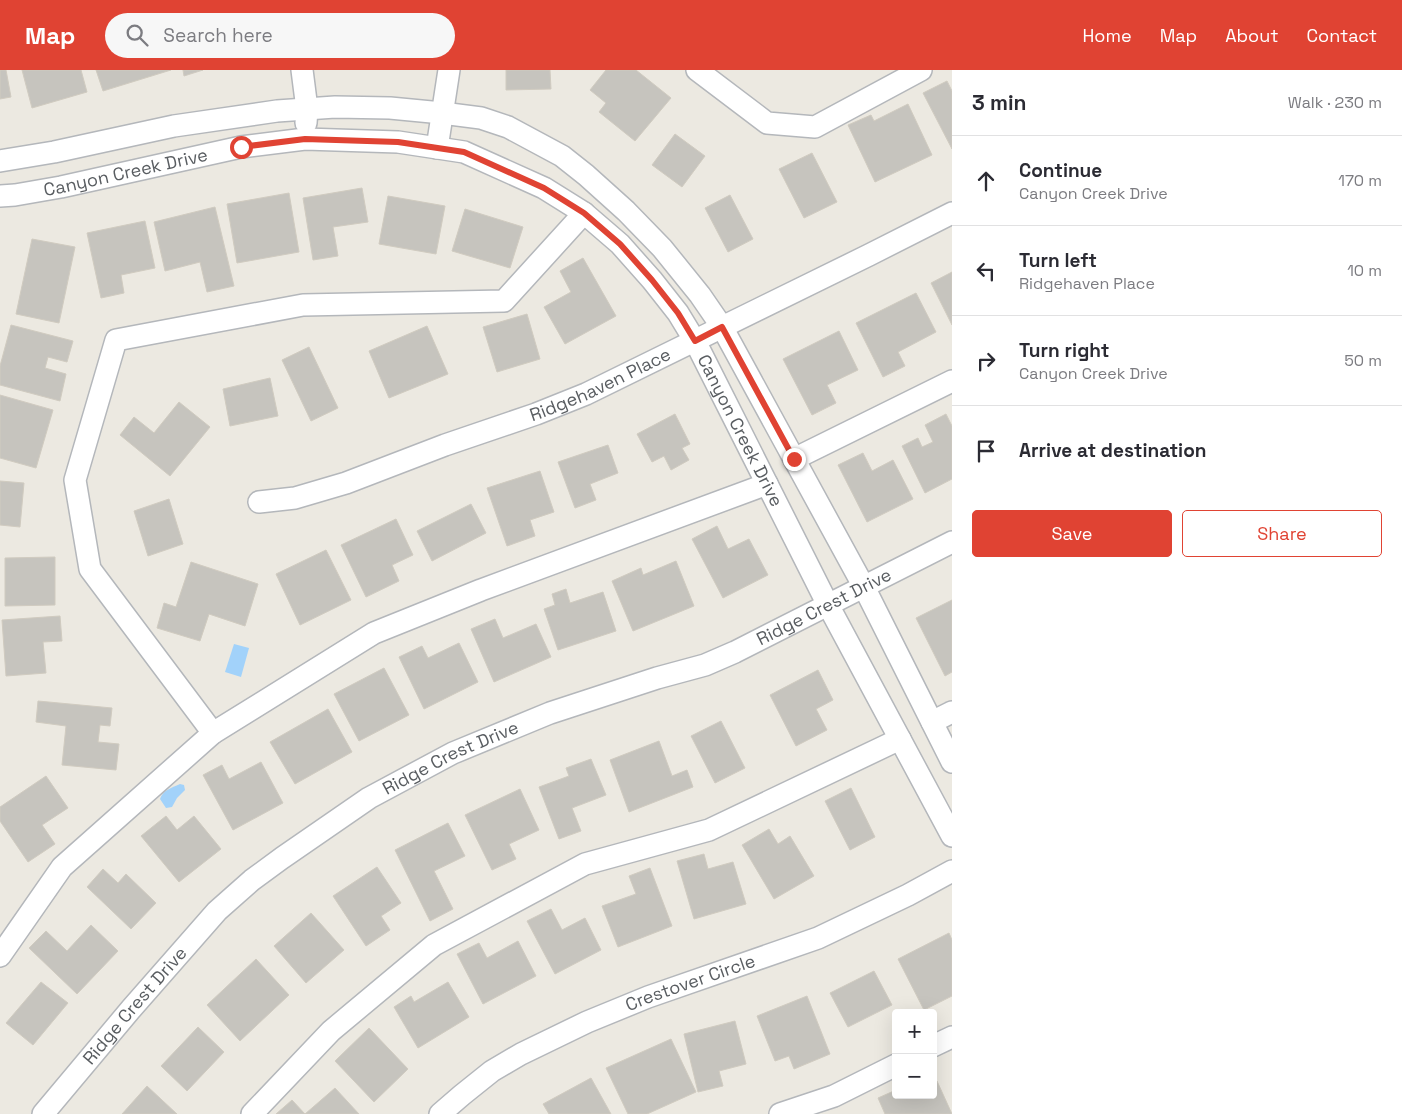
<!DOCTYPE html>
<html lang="en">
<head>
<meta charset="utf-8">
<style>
	body { margin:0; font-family:"Space Grotesk",sans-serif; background:#f7f7f7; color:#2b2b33 }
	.controls { position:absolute; right:15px; bottom:15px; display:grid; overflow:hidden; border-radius:5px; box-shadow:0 5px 20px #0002 }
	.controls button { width:45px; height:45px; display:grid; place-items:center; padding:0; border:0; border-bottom:1px solid #e1e1e2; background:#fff; color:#2b2b33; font:25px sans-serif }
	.stop { position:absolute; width:15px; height:15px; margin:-11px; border:4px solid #e04333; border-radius:50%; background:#fff }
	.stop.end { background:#e04333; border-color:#fff; box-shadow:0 1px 5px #0008 }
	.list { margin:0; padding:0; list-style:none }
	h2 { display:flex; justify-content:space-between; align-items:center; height:65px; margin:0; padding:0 20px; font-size:21px }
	h2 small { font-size:16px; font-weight:400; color:#7c7c81 }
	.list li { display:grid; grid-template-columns:32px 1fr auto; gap:15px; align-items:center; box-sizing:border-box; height:90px; padding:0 20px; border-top:1px solid #e1e1e2 }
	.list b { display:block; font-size:19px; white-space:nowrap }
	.list p { margin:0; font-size:16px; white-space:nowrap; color:#7c7c81 }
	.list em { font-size:16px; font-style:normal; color:#7c7c81 }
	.actions { display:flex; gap:10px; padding:15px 20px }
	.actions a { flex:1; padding:11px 0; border:1px solid #e04333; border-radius:5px; text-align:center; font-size:18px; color:#e04333 }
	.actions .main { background:#e04333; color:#fff }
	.icon { flex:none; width:28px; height:28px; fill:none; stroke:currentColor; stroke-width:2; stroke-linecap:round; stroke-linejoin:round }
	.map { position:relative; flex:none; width:952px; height:1044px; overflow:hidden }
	header { display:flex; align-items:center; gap:30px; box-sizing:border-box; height:70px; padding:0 25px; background:#e04333; color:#fff }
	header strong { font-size:24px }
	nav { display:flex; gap:28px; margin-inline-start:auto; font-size:18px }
	.search { width:350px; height:45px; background:#f7f7f7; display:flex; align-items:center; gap:12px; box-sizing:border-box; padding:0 18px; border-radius:28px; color:#7c7c81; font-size:19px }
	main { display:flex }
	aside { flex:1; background:#fff }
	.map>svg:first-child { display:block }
	.water { fill:#a2d2fa }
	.building { fill:#c6c4be; stroke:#d0cbc0 }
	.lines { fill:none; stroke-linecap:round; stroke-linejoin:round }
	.minor-casing { stroke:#b4b7bb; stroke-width:24 }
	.minor { stroke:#fff; stroke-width:21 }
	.route { stroke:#e04333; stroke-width:6 }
	.labels { text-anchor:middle; stroke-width:4; stroke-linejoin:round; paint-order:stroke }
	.street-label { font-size:18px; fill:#595d61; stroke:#fff }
</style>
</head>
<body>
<header>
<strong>Map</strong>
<div class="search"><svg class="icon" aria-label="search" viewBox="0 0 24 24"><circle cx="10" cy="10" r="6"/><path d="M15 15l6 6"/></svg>Search here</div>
<nav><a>Home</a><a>Map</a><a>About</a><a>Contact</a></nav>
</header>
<main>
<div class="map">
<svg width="952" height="1044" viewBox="0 0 952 1044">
	<rect width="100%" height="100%" fill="#ece9e1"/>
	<g class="water">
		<polygon points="234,574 249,578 241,607 225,602"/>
		<path d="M180,714L184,715L185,720L177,728L172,737L166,738L160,729C163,720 171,718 180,714Z"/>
	</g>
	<g class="building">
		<polygon points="0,0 6,0 11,27 0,29"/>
		<polygon points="22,0 81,0 87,22 32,38"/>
		<polygon points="96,0 171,0 103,21"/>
		<polygon points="183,0 203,0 184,6"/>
		<polygon points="506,0 550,0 551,19 506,20"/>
		<polygon points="606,0 636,0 671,28 635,71 599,42 606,33 590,20"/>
		<polygon points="947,11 952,21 952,79 923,23"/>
		<polygon points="908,34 932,85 875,112 848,55 871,45 874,51"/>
		<polygon points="675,64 705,86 682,117 652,95"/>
		<polygon points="812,83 837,132 804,148 779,99"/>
		<polygon points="362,118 368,152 333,157 338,186 313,190 303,128"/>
		<polygon points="289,123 299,182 237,193 227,134"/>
		<polygon points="730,125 753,169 728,182 705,138"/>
		<polygon points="388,126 445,136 436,184 379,174"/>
		<polygon points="215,137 234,216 207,222 200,192 165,201 154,152"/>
		<polygon points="465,139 523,157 510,198 452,181"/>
		<polygon points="145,151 155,198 121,205 124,223 101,228 87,163"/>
		<polygon points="32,169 75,177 59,253 16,244"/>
		<polygon points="583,188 616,246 565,274 544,237 571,222 560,201"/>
		<polygon points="952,202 952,255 931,213"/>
		<polygon points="916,223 936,262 898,282 905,296 883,307 856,253"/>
		<polygon points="527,244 540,289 497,302 483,257"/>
		<polygon points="11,255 73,271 67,292 48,287 45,298 66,304 60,331 0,315 0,296"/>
		<polygon points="427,256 448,304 389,328 369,281"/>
		<polygon points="839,261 858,300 827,315 836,333 812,345 783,289"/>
		<polygon points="309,277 338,338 311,351 282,290"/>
		<polygon points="270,308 278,346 230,356 223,319"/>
		<polygon points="0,325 53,340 36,398 0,388"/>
		<polygon points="179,332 210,357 170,406 120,365 134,347 154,363"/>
		<polygon points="675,344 690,374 682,378 689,390 671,400 664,386 652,392 637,364"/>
		<polygon points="946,344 952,356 952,409 925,423 902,376 918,368 922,377 933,372 925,355"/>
		<polygon points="608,375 618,403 590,414 596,430 575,438 558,392"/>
		<polygon points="863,383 872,401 893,390 913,429 867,452 838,395"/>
		<polygon points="540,401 554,442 530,450 535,466 507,476 487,418"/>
		<polygon points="0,411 24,413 20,457 0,455"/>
		<polygon points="169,429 183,474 148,486 134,441"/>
		<polygon points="471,434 486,463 432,491 417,461"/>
		<polygon points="396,449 413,485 392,495 399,511 366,527 341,475"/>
		<polygon points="717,456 728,479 749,469 768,505 723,528 692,469"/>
		<polygon points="326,480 351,530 300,555 276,504"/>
		<polygon points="55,487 55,535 5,536 5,488"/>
		<polygon points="676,491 694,536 633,561 612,511 641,498 643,505"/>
		<polygon points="191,492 258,514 245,556 209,544 200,571 157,558 164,533 176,537"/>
		<polygon points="566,519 570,533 603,522 616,561 558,580 544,539 555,535 552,524"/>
		<polygon points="952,530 952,602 945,606 916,548"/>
		<polygon points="60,546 62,571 43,572 46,603 6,606 2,550"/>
		<polygon points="495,549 503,568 536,554 551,587 494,612 471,559"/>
		<polygon points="459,573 478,612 424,639 399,587 422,576 428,588"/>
		<polygon points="384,598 409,645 359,671 334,624"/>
		<polygon points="818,600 833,630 816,639 827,660 796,676 770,625"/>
		<polygon points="38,631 112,638 110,656 100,655 98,672 119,674 116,700 62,695 66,656 36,652"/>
		<polygon points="328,639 352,682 295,714 270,672"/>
		<polygon points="721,651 745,698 715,713 691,666"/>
		<polygon points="659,671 672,706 687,700 693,717 629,742 610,690"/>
		<polygon points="591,689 606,725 572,738 581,761 559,769 539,717 569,706 566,698"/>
		<polygon points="261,692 283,733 233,760 203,705 222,695 229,709"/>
		<polygon points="46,706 68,738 42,755 55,774 28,792 0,751 0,737"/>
		<polygon points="851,718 875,767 850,780 825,731"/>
		<polygon points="520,719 539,760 509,774 516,789 492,800 465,745"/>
		<polygon points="166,746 177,760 194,746 221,779 179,812 141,766"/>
		<polygon points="448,753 465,786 434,801 453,839 430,851 395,780"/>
		<polygon points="769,759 778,774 790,766 814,806 774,829 742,775"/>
		<polygon points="704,784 708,799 733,792 746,834 694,849 677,791"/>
		<polygon points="377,797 401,833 381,846 390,860 366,876 333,826"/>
		<polygon points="650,798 672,856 618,877 602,836 636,824 629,806"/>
		<polygon points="103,799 118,813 126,804 156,833 131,859 87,817"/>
		<polygon points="551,839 562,860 585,848 601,880 555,904 527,851"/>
		<polygon points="311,843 344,880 306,913 274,876"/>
		<polygon points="91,855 118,881 77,924 29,878 46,861 67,881"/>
		<polygon points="949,863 952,870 952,926 924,940 898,889"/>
		<polygon points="518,871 536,906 483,934 457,884 479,873 487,888"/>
		<polygon points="256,889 289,925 240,971 207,935"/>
		<polygon points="874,901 892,935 848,957 830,923"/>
		<polygon points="41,912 68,933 33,975 6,953"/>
		<polygon points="448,912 469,947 418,978 394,937 411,926 414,932"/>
		<polygon points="807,926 830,984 794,999 789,986 775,991 757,946"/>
		<polygon points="735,951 746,994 719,1001 723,1016 698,1022 684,964"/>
		<polygon points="198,957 224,982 187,1021 161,996"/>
		<polygon points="369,958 408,999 374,1032 335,991"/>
		<polygon points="671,969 696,1022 647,1044 628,1044 606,998"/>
		<polygon points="591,1008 611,1044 549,1044 543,1034"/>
		<polygon points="937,1011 952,1044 885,1044 878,1028 896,1020 896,1025 933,1025 933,1013"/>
		<polygon points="147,1016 177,1044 122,1044"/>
		<polygon points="335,1018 359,1044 305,1044"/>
		<polygon points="292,1030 305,1044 276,1044"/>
	</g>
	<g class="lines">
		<defs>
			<g id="minor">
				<polyline points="302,0 307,39 306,53"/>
				<polyline points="697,0 767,53 815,57 921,0"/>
				<polyline points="437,78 449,0"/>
				<polyline points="0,91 54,82 174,56 277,41 335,37 390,38 442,43 481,48 508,57 562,86 586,105 626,141 662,178 700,225 722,257 864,517 952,692"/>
				<path id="s1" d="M0,126L15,125L61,117L241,77L305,69L398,72L464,82L544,118L584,143L620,174L652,210L678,243L695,271L828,535L952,766"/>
				<polyline points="794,389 952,311"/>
				<path id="s2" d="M259,432L295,428L346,413L445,375L536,344L586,324L869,185L952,143"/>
				<polyline points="932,652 952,642"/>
				<polyline points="213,663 90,499 75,410 116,270 303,235 504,231 584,143"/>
				<polyline points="0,886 62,797 213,663 374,563 481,520 767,414"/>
				<polyline points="933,976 952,967"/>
				<path id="s3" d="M43,1044L131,939L217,841L252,810L282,788L369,728L453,683L550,643L657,608L705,595L735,582L952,472"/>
				<polyline points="252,1044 331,961 434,875 585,794 709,760 900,669"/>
				<path id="s4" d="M440,1044L462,1025L492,1001L521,984L587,952L648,927L818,868L908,825L952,801"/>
				<polyline points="780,1044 834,1026 896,995"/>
			</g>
		</defs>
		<use href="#minor" class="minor-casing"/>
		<use href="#minor" class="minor"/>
	</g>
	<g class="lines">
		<polyline class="route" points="241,77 305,69 398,72 464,82 544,118 584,143 620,174 652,210 678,243 695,271 722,257 794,389"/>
	</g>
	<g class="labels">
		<g class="street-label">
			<text dy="6" stroke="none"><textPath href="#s1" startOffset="128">Canyon Creek Drive</textPath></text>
			<text dy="6" stroke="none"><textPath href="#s2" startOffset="362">Ridgehaven Place</textPath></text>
			<text dy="6" stroke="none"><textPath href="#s1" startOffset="876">Canyon Creek Drive</textPath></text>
			<text dy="6" stroke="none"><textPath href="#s3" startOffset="952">Ridge Crest Drive</textPath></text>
			<text dy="6" stroke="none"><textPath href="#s3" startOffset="548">Ridge Crest Drive</textPath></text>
			<text dy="6" stroke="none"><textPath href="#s4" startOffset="285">Crestover Circle</textPath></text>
			<text dy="6" stroke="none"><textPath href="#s3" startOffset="142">Ridge Crest Drive</textPath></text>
		</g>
	</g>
</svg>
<div class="controls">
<button>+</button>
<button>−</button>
</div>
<div class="stop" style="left:241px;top:77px"></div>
<div class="stop end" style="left:794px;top:389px"></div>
</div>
<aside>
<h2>3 min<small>Walk · 230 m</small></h2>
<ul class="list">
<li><svg class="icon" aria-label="ahead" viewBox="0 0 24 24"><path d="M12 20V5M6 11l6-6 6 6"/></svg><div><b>Continue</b><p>Canyon Creek Drive</p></div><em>170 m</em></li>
<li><svg class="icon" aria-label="left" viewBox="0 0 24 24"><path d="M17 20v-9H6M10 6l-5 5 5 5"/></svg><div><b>Turn left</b><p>Ridgehaven Place</p></div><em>10 m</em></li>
<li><svg class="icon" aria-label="right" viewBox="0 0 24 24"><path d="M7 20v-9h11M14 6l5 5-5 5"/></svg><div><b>Turn right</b><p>Canyon Creek Drive</p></div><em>50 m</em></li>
<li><svg class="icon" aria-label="arrive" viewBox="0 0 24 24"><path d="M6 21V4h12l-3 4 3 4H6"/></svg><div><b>Arrive at destination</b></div></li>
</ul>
<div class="actions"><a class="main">Save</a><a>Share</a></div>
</aside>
</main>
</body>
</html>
